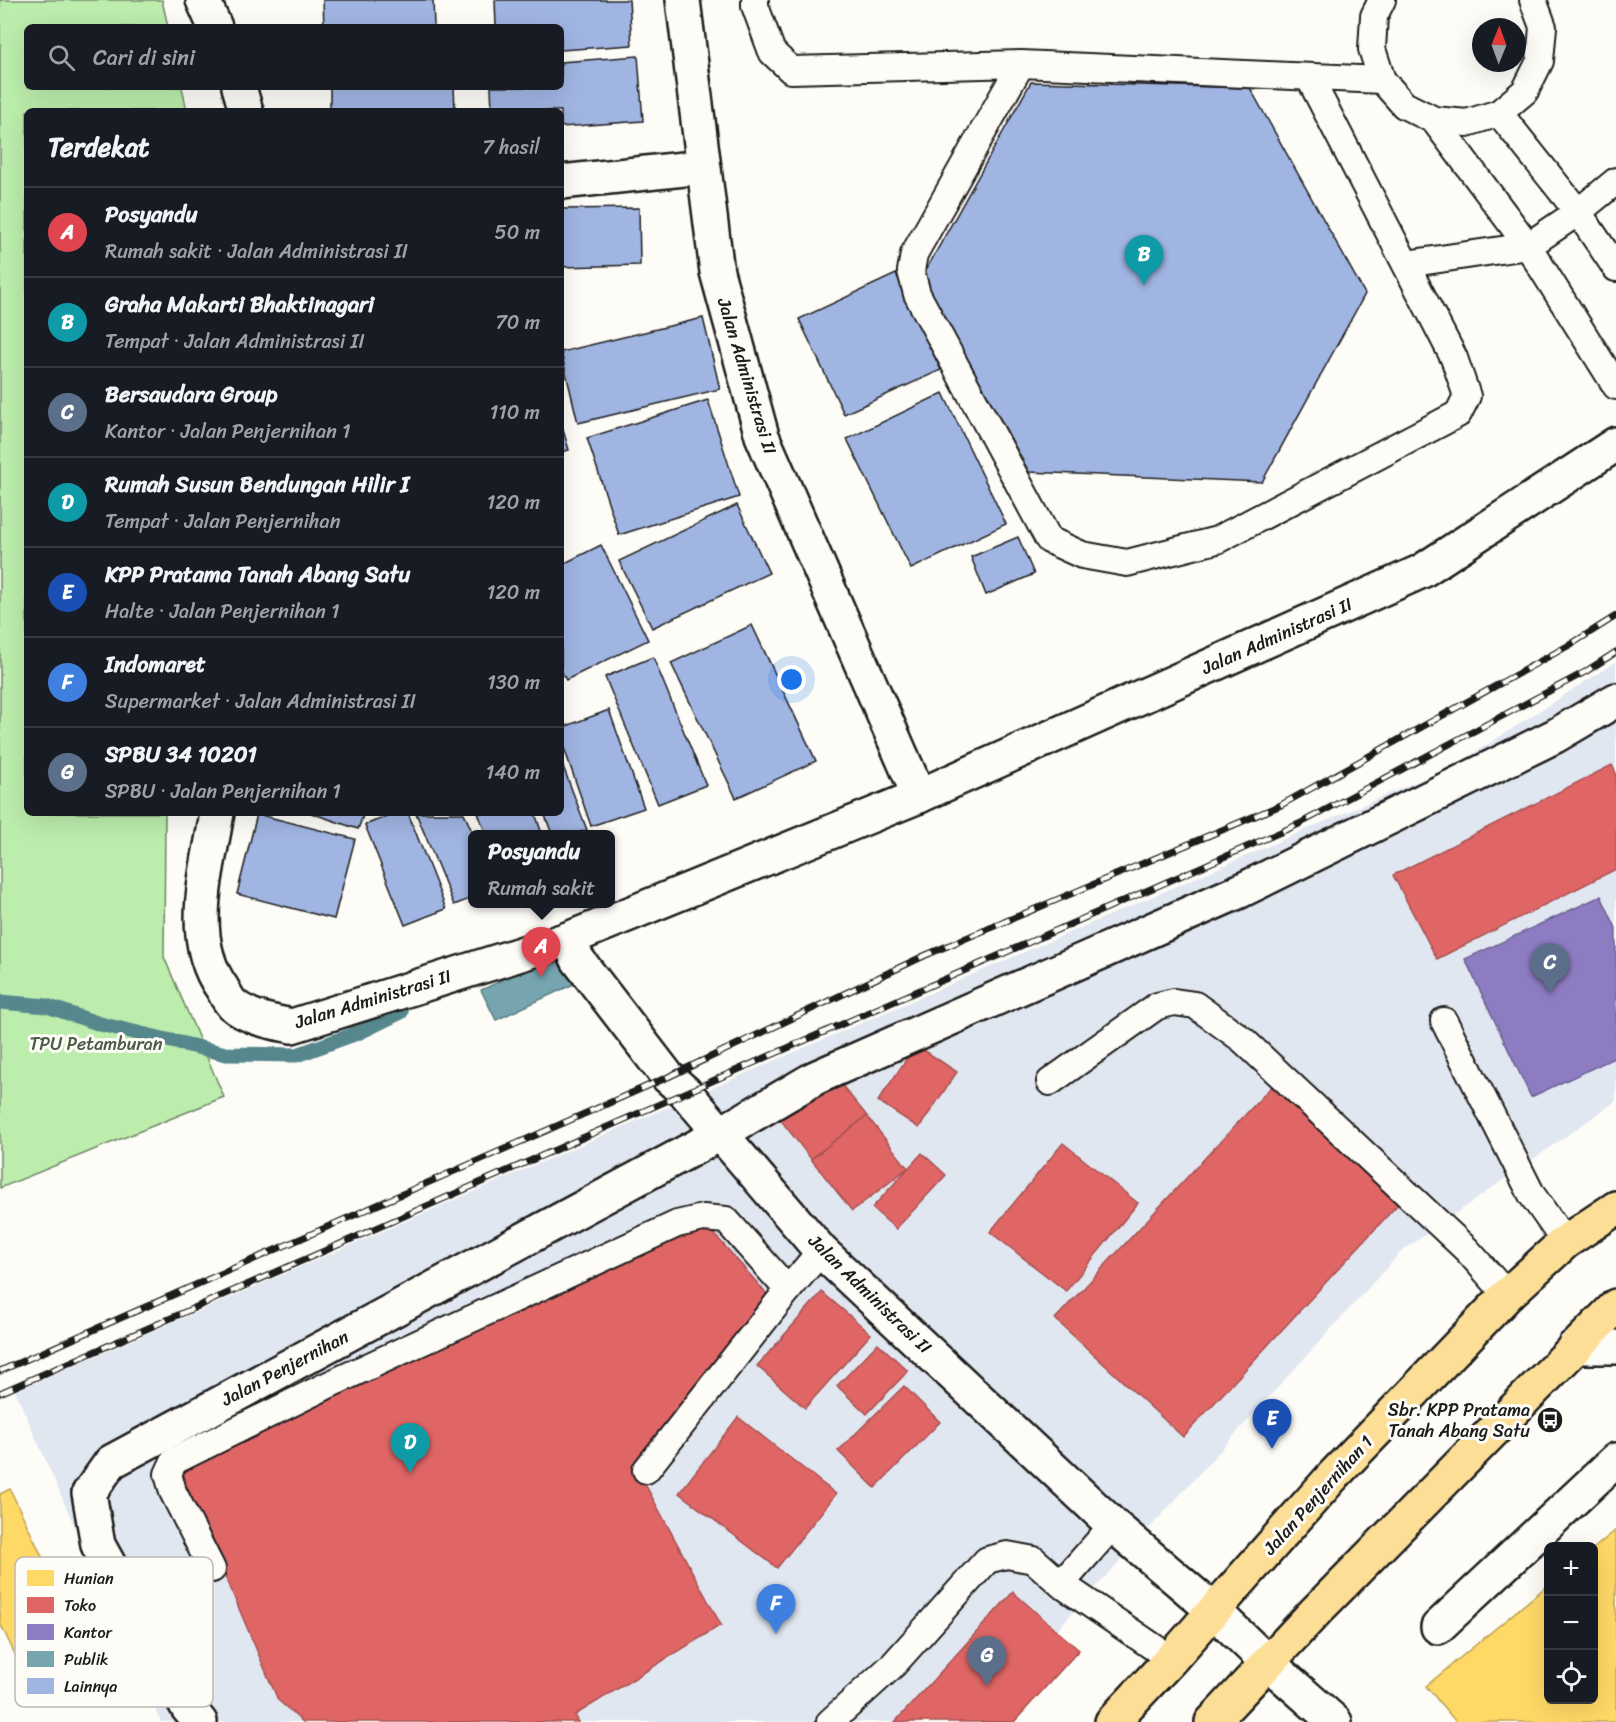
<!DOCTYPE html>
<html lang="id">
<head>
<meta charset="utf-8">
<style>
	body { margin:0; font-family:Sriracha,sans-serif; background:#20242c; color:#f1f3f6 }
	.controls { position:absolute; right:18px; bottom:18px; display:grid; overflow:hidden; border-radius:9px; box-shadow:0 6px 24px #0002 }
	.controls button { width:54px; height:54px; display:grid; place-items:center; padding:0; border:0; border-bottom:2px solid #363941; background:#171b24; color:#f1f3f6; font:30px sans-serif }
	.compass { position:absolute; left:1472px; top:18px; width:54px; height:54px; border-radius:50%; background:#171b24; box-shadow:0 6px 24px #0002; rotate:1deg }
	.you { position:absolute; left:792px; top:680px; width:21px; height:21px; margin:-15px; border:4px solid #fff; border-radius:50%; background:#1a73e8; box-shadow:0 0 0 9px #1a73e833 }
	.badge { display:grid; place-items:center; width:39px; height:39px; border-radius:50%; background:#919294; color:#fff; font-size:20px; font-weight:700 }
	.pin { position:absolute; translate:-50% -50px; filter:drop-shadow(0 2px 3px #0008) }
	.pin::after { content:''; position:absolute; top:32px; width:21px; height:18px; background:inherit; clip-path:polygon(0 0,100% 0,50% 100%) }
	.popup { position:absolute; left:468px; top:830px; width:147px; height:78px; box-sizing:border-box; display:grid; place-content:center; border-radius:9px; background:#171b24; filter:drop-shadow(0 2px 4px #0005); font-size:20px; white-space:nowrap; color:#9ea1a6 }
	.popup b { font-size:22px; color:#f1f3f6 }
	.popup::after { content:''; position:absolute; left:50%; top:100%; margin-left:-12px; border:12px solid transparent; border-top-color:#171b24 }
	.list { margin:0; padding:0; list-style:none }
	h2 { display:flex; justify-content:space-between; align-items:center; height:78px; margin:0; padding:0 24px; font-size:26px }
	h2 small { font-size:20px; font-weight:400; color:#9ea1a6 }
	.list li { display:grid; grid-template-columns:39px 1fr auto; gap:18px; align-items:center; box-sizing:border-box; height:90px; padding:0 24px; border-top:2px solid #363941 }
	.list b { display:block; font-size:22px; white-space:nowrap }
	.list p { margin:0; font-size:20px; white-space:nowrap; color:#9ea1a6 }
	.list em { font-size:20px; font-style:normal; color:#9ea1a6 }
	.icon { flex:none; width:33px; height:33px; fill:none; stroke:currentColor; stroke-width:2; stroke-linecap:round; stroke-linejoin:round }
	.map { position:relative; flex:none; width:1616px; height:1722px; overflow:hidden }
	.search { position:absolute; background:#171b24; box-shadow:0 6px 24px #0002; left:24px; top:24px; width:540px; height:66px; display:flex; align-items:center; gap:15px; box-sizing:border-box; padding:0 21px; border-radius:9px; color:#9ea1a6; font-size:22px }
	.panel { position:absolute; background:#171b24; box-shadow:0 6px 24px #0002; left:24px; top:108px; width:540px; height:708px; border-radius:9px }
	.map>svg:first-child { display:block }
	.built { fill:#e1e7f1 }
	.green { fill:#bcedac; stroke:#6c8464; stroke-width:1.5 }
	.homes { fill:#ffd966; stroke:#bba050; stroke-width:1.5 }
	.shops { fill:#e06666; stroke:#a55050; stroke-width:1.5 }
	.offices { fill:#8e7cc3; stroke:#6c5f91; stroke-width:1.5 }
	.public { fill:#76a5af; stroke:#5b7c83; stroke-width:1.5 }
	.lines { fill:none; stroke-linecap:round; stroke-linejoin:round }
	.stream { stroke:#56878c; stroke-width:15 }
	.building { fill:#a1b5e3; stroke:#1c1c1c; stroke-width:1.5 }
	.lane-casing { stroke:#1c1c1c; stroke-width:30 }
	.street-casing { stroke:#1c1c1c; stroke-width:38 }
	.secondary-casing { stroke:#1c1c1c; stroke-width:38 }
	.primary-casing { stroke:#1c1c1c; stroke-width:38 }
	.lane { stroke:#fdfcf7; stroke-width:26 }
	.street { stroke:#fdfcf7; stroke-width:33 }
	.secondary { stroke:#fdfcf7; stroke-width:33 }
	.primary { stroke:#fcde96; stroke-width:33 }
	.rail-casing { stroke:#1c1c1c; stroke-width:7 }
	.rail { stroke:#fdfcf7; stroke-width:4.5; stroke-dasharray:14; stroke-linecap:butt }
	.labels { text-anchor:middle; stroke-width:6; stroke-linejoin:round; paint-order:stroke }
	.street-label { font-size:18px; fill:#1c1c1c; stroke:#fdfcf7 }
	.park-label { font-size:18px; fill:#4c5b47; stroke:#fdfcf7 }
	.poi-label { font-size:18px; fill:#1c1c1c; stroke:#fdfcf7; text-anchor:end }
	.key { fill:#fdfcf7; stroke:#bab9b5; stroke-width:1.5 }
	.key-label { font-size:16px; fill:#1c1c1c }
</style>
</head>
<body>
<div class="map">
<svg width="1616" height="1722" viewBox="0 0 1616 1722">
	<rect width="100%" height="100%" fill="#fdfcf7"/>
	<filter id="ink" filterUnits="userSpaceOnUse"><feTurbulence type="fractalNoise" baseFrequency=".0167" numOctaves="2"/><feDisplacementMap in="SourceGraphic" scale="12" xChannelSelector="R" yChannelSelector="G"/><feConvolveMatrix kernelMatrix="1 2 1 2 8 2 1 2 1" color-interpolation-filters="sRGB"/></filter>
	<g filter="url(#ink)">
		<polygon class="built" points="1616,662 1616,1101 1402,1251 973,1722 161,1722 15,1391 1457,764"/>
		<polygon class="green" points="0,0 162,0 168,27 27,27 27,87 182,87 187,111 27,111 27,813 165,813 164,957 224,1097 0,1188"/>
		<g class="homes">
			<polygon points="10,1489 86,1649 26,1677 0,1623 0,1494"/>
			<polygon points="1616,1530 1616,1722 1456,1722 1426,1686 1548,1585 1548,1700 1594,1700 1594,1548"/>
		</g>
		<g class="shops">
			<polygon points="1612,765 1616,773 1616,869 1437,959 1393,875"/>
			<polygon points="916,1045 957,1072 919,1128 878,1101"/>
			<polygon points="832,1073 867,1116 811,1159 776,1114"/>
			<polygon points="1272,1086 1400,1202 1183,1437 1055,1319"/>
			<polygon points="867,1116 908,1168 852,1211 811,1159"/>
			<polygon points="1063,1143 1138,1203 1066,1291 990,1232"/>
			<polygon points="922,1153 946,1175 896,1229 872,1208"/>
			<polygon points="709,1228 773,1301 638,1471 721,1625 575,1715 579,1722 303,1722 278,1700 178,1466 674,1232"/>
			<polygon points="822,1292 871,1334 805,1408 757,1366"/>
			<polygon points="878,1343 908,1371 867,1414 837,1386"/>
			<polygon points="904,1386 940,1422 875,1488 838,1451"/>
			<polygon points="738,1417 836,1494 777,1568 679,1493"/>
			<polygon points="1013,1592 1079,1650 1014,1722 895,1722"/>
		</g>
		<polygon class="offices" points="1601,896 1616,928 1616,1057 1531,1097 1465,959"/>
		<polygon class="public" points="570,949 585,979 496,1020 481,990"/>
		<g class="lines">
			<polyline class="stream" points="0,1002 47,1006 100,1024 226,1054 297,1055 360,1032 401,1012"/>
		</g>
		<g class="building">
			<polygon points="323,0 433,0 434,27 324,27"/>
			<polygon points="495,0 629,0 632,45 561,50 561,27 496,27"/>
			<polygon points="638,56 643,121 561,127 561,111 492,111 491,87 561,87 561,62"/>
			<polygon points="1031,82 1250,88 1365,294 1262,482 1029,472 922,277"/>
			<polygon points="330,87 454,87 455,111 330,111"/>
			<polygon points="639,208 640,265 561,267 561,209"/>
			<polygon points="896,274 941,370 844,414 799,319"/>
			<polygon points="703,318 720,389 578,423 561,352"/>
			<polygon points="943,393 1006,524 911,569 847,439"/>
			<polygon points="708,400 739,497 619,535 587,438"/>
			<polygon points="561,423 569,450 561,452"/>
			<polygon points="737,505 769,573 652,628 619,561"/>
			<polygon points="1018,537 1034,574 986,595 971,557"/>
			<polygon points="601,545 648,640 566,680 561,670 561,565"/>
			<polygon points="752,625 816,761 736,798 671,663"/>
			<polygon points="653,657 706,785 658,804 605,677"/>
			<polygon points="609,710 644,808 591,826 561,739 561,728"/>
			<polygon points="561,761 587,830 574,834 552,834 544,813 561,813"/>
			<polygon points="311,813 364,813 358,829"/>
			<polygon points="395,813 408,813 446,909 405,925 365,825"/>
			<polygon points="416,813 464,813 473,834 472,898 454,905"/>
			<polygon points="478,813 535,813 542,834 486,834"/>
			<polygon points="257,814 355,839 334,919 237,894"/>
		</g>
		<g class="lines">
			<defs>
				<g id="lane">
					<polyline points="755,0 755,6 772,52 791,70 1021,64 1382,80"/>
					<polyline points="1382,0 1374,16 1372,49 1382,80 1404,105 1434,120 1467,123 1499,113 1525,91 1540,61 1543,27 1533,0"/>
					<polyline points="1021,64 914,254 911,271 917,294 1049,540 1082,555 1127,563 1217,540 1458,414 1467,396 1454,358 1309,77"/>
					<polyline points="1499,113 1578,212 1616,268"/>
					<polyline points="1434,120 1528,246 1616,386"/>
					<polyline points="1406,264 1528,246 1578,212 1616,181"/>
					<polyline points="1444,1021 1532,1195 1565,1242"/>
					<polyline points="1050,1082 1157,1006 1174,1002 1195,1005 1243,1040 1467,1250 1507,1295"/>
					<polyline points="646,1470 788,1290 821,1251"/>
					<polyline points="212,1569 173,1492 168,1474 174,1461 326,1386 677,1224 703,1218 726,1220 788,1290"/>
					<polyline points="1061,1584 1113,1525"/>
					<polyline points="830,1722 893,1665 987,1560 1007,1555 1034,1560 1061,1584 1171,1659"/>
				</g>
				<g id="street">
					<polyline points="203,0 215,27"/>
					<polyline points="683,0 717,272 762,436 919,796"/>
					<polyline points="239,87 246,111"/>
					<polyline points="561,182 703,167"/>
					<path d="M217,813C208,870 186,937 222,988C225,993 228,1000 232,1004C248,1018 272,1022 292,1026L568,939L919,796L1422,571L1616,444"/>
					<polyline points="568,939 578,960 668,1077 685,1092 821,1251 1113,1525 1214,1611"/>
					<polyline points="1574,1347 1616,1347"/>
					<polyline points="1438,1627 1616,1460"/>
					<polyline points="200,1722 188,1708 98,1545 89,1493 111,1462 720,1134 815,1078 1240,891 1555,736 1616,700"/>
				</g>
				<polyline id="secondary" points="1214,1611 1268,1663 1335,1722"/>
				<g id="primary">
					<polyline points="1112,1722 1171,1659 1332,1477 1507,1295 1565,1242 1616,1208"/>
					<polyline points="1212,1722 1316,1611 1616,1306"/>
				</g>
			</defs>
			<use href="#lane" class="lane-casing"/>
			<use href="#street" class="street-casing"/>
			<use href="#secondary" class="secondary-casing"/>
			<use href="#primary" class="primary-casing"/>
			<use href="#lane" class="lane"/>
			<use href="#street" class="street"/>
			<use href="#secondary" class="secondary"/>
			<use href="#primary" class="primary"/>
			<defs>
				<g id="rail">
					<polyline points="0,1371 668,1077 926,955 1281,805 1573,643 1616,616"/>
					<polyline points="0,1393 1299,824 1585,672 1616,652"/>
				</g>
			</defs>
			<use href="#rail" class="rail-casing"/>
			<use href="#rail" class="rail"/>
		</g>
	</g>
	<defs>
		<symbol id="bus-disc" viewBox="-11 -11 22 22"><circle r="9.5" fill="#1c1c1c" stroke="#fdfcf7"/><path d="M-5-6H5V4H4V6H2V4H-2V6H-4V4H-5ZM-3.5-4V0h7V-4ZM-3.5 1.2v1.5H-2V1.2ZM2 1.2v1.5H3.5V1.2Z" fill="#fff"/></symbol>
	</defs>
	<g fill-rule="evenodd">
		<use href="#bus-disc" x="1535" y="1405" width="30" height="30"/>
	</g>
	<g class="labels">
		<g class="street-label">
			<text transform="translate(747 376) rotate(73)" y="6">Jalan Administrasi II</text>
			<text transform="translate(1277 636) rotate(-24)" y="6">Jalan Administrasi II</text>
			<text transform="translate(373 999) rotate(-17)" y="6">Jalan Administrasi II</text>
			<text transform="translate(870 1294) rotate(44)" y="6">Jalan Administrasi II</text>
			<text transform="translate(285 1368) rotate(-28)" y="6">Jalan Penjernihan</text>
			<text transform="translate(1318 1495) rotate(-48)" y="6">Jalan Penjernihan 1</text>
		</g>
		<g class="park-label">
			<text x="96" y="1050">TPU Petamburan</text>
		</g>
		<g class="poi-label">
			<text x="1530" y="1416">Sbr. KPP Pratama<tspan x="1530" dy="21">Tanah Abang Satu</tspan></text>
		</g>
	</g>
	<rect x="15" y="1557" width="198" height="150" rx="9" class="key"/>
	<rect x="27" y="1570" width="27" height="16" fill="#ffd966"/>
	<rect x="27" y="1597" width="27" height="16" fill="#e06666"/>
	<rect x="27" y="1624" width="27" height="16" fill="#8e7cc3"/>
	<rect x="27" y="1651" width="27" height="16" fill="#76a5af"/>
	<rect x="27" y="1678" width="27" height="16" fill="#a1b5e3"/>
	<g class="key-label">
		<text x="64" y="1584">Hunian</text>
		<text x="64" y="1611">Toko</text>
		<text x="64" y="1638">Kantor</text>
		<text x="64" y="1665">Publik</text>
		<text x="64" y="1692">Lainnya</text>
	</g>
</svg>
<div class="controls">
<button>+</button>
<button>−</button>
<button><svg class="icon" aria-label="locate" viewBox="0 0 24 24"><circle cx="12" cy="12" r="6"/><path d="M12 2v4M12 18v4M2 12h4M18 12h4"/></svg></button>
</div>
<svg class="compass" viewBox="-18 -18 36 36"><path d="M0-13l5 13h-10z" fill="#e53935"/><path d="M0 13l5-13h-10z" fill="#9ea1a6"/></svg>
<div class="you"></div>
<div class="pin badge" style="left:541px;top:977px;background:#e0444e">A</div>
<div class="popup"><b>Posyandu</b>Rumah sakit</div>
<div class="pin badge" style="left:1144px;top:285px;background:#0f9aa8">B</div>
<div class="pin badge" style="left:1550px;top:993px;background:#5c6f8a">C</div>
<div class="pin badge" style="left:410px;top:1473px;background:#0f9aa8">D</div>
<div class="pin badge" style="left:1272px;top:1449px;background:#1a4fb4">E</div>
<div class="pin badge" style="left:776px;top:1634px;background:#3f7fe0">F</div>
<div class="pin badge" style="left:987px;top:1686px;background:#5c6f8a">G</div>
<div class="search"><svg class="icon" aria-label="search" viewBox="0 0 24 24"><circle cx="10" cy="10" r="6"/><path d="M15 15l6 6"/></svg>Cari di sini</div>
<section class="panel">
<h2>Terdekat<small>7 hasil</small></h2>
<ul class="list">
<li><span class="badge" style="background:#e0444e">A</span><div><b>Posyandu</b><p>Rumah sakit · Jalan Administrasi II</p></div><em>50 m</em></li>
<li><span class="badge" style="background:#0f9aa8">B</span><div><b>Graha Makarti Bhaktinagari</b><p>Tempat · Jalan Administrasi II</p></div><em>70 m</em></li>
<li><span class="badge" style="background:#5c6f8a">C</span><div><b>Bersaudara Group</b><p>Kantor · Jalan Penjernihan 1</p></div><em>110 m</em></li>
<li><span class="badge" style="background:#0f9aa8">D</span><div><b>Rumah Susun Bendungan Hilir I</b><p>Tempat · Jalan Penjernihan</p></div><em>120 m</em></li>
<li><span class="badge" style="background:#1a4fb4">E</span><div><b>KPP Pratama Tanah Abang Satu</b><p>Halte · Jalan Penjernihan 1</p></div><em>120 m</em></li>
<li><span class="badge" style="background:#3f7fe0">F</span><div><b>Indomaret</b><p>Supermarket · Jalan Administrasi II</p></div><em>130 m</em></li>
<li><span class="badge" style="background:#5c6f8a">G</span><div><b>SPBU 34 10201</b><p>SPBU · Jalan Penjernihan 1</p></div><em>140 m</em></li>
</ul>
</section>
</div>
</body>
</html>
